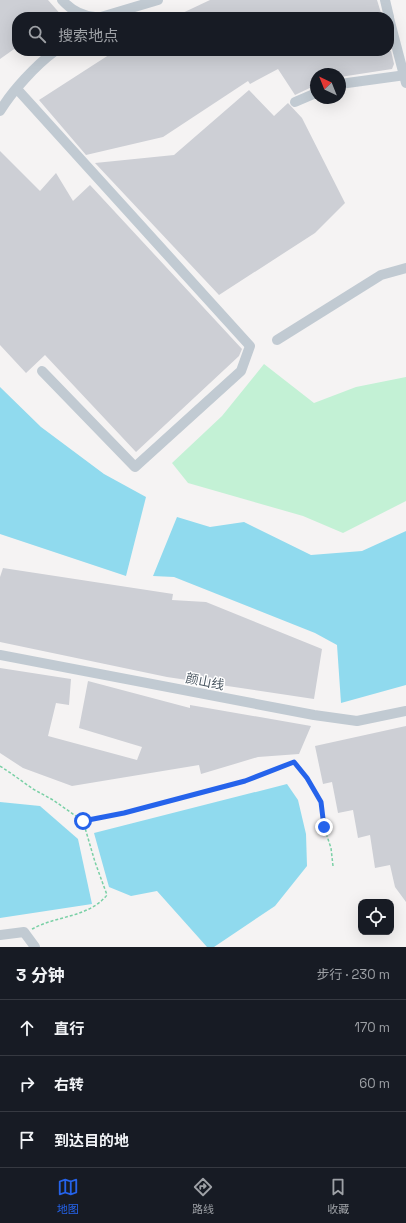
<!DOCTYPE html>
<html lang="zh">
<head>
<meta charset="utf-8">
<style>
	body { margin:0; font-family:"Space Grotesk","Noto Sans SC",sans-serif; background:#242831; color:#f1f3f6 }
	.controls { position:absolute; right:12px; bottom:12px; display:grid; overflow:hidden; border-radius:8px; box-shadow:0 4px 16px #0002 }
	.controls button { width:36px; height:36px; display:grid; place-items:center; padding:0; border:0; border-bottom:1px solid #363941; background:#171b24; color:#f1f3f6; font:20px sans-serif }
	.compass { position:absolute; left:310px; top:68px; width:36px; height:36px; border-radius:50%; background:#171b24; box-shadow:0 4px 16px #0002; rotate:317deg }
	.stop { position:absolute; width:12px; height:12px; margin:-9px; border:3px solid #2563eb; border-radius:50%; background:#fff }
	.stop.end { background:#2563eb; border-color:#fff; box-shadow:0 1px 4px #0008 }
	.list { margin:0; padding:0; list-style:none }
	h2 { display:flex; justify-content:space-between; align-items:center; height:52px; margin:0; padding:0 16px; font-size:17px }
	h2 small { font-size:13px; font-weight:400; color:#9ea1a6 }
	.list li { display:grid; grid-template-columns:26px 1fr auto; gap:12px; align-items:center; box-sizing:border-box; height:56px; padding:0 16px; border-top:1px solid #363941 }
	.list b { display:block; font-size:15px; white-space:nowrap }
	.list em { font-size:13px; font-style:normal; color:#9ea1a6 }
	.icon { flex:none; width:22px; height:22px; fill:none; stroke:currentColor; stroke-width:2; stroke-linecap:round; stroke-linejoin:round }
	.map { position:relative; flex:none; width:406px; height:947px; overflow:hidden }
	.search { position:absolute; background:#171b24; box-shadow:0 4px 16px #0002; left:12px; right:12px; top:12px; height:44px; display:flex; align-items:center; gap:10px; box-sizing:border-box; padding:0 14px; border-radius:16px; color:#9ea1a6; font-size:15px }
	.sheet { height:220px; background:#171b24 }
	nav { display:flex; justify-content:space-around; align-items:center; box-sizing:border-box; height:56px; border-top:1px solid #363941; background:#171b24; font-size:11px; color:#9ea1a6 }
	nav a { display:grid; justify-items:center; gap:2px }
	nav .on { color:#2563eb }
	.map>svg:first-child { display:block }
	.green { fill:#c3f1d5 }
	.water { fill:#90daee }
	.building { fill:#cdcfd5 }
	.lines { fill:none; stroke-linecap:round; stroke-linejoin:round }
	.path { stroke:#7ad0a6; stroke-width:1.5; stroke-dasharray:3 2; stroke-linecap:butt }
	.minor { stroke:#c1cad2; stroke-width:10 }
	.route { stroke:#2563eb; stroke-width:5 }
	.labels { text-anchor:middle; stroke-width:3; stroke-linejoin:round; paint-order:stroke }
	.street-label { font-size:13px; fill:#4a5661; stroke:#fff }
</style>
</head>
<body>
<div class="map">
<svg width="406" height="947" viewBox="0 0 406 947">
	<rect width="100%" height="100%" fill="#f5f3f3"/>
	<polygon class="green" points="264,364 314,403 356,387 406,377 406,501 343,533 303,516 188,483 172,463 222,416"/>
	<g class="water">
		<polygon points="0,387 41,427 104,474 146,497 126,576 0,534"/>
		<polygon points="177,517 210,527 244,522 311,555 362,551 406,531 406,685 341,703 337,645 315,633 174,577 153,576"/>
		<polygon points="287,784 298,800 306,834 307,866 275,906 214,947 207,947 157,891 131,896 109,887 94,833"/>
		<polygon points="0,802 40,806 78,839 92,904 0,918"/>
	</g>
	<g class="building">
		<polygon points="0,0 48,0 63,17 17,17 17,47 0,59"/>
		<polygon points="210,0 377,0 381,13 374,17 174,17"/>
		<polygon points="115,51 391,51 394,64 392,69 340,77 340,74 316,74 316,85 295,95 278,69 250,84 248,81 163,137 86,155 39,100"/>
		<polygon points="249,90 274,116 288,103 302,118 345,203 315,233 219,295 95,163 174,155"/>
		<polygon points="0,151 40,191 56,173 73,201 90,185 242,349 239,356 136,452 45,355 26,373 0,345"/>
		<polygon points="3,568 173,594 172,600 206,602 322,649 314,699 167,677 0,642 0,577"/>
		<polygon points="0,668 71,679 69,705 56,703 48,736 137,760 142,747 79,728 88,681 190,708 190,705 311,726 299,754 258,757 201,774 199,765 72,786 23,768 0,753"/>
		<polygon points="406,726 406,902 395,887 390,865 375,868 370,835 358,838 353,810 338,813 332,782 323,784 315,746"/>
	</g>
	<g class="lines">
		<g class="path">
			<polyline points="0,766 12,774 33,789 53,800 83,821 124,813 245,781 294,762 307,778 321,802 324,827 331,848 333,866"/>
			<path d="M32,929C38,926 45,923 52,921C72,915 93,912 107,895L95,862L83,821"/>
		</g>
		<g class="minor">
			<path d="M62,0C71,10 81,16 95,17"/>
			<polyline points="385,0 389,17"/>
			<polyline points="101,17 158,0"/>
			<polyline points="389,18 406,83"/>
			<polyline points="340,84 406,75"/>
			<polyline points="17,89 250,346 241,371 135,467 42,371"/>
			<polyline points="295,102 316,93"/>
			<path d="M0,111C12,91 36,65 55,51"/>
			<polyline points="277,340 381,275 406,268"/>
			<polyline points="0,655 314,715 357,721 406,711"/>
			<polyline points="0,935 24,932 35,947"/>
		</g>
	</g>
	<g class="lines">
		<polyline class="route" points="83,821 124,813 245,781 294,762 307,778 321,802 324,827"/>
	</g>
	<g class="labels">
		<g class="street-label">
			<text transform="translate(205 681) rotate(11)" y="5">颜山线</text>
		</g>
	</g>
</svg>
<div class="controls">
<button><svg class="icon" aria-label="locate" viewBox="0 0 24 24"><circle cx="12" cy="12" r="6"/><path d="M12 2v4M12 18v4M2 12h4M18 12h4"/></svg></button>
</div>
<svg class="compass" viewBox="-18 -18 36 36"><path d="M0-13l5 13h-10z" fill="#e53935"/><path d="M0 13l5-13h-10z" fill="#9ea1a6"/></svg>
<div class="stop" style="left:83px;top:821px"></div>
<div class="stop end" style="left:324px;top:827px"></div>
<div class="search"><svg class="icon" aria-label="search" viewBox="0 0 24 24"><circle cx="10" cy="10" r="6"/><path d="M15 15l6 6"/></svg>搜索地点</div>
</div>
<section class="sheet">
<h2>3 分钟<small>步行 · 230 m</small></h2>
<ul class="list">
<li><svg class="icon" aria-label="ahead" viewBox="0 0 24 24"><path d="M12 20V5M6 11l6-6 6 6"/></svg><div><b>直行</b></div><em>170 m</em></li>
<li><svg class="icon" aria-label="right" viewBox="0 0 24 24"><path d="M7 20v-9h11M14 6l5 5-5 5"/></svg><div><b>右转</b></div><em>60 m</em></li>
<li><svg class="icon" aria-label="arrive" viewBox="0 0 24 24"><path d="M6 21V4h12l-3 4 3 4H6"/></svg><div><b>到达目的地</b></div></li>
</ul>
</section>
<nav>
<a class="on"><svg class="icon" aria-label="map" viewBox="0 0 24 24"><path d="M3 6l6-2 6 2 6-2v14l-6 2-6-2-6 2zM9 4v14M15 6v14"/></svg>地图</a>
<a><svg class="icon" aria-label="directions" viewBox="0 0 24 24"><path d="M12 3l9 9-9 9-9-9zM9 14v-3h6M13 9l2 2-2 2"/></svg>路线</a>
<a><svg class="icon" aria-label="saved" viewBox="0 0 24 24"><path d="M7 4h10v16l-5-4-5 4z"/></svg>收藏</a>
</nav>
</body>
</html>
